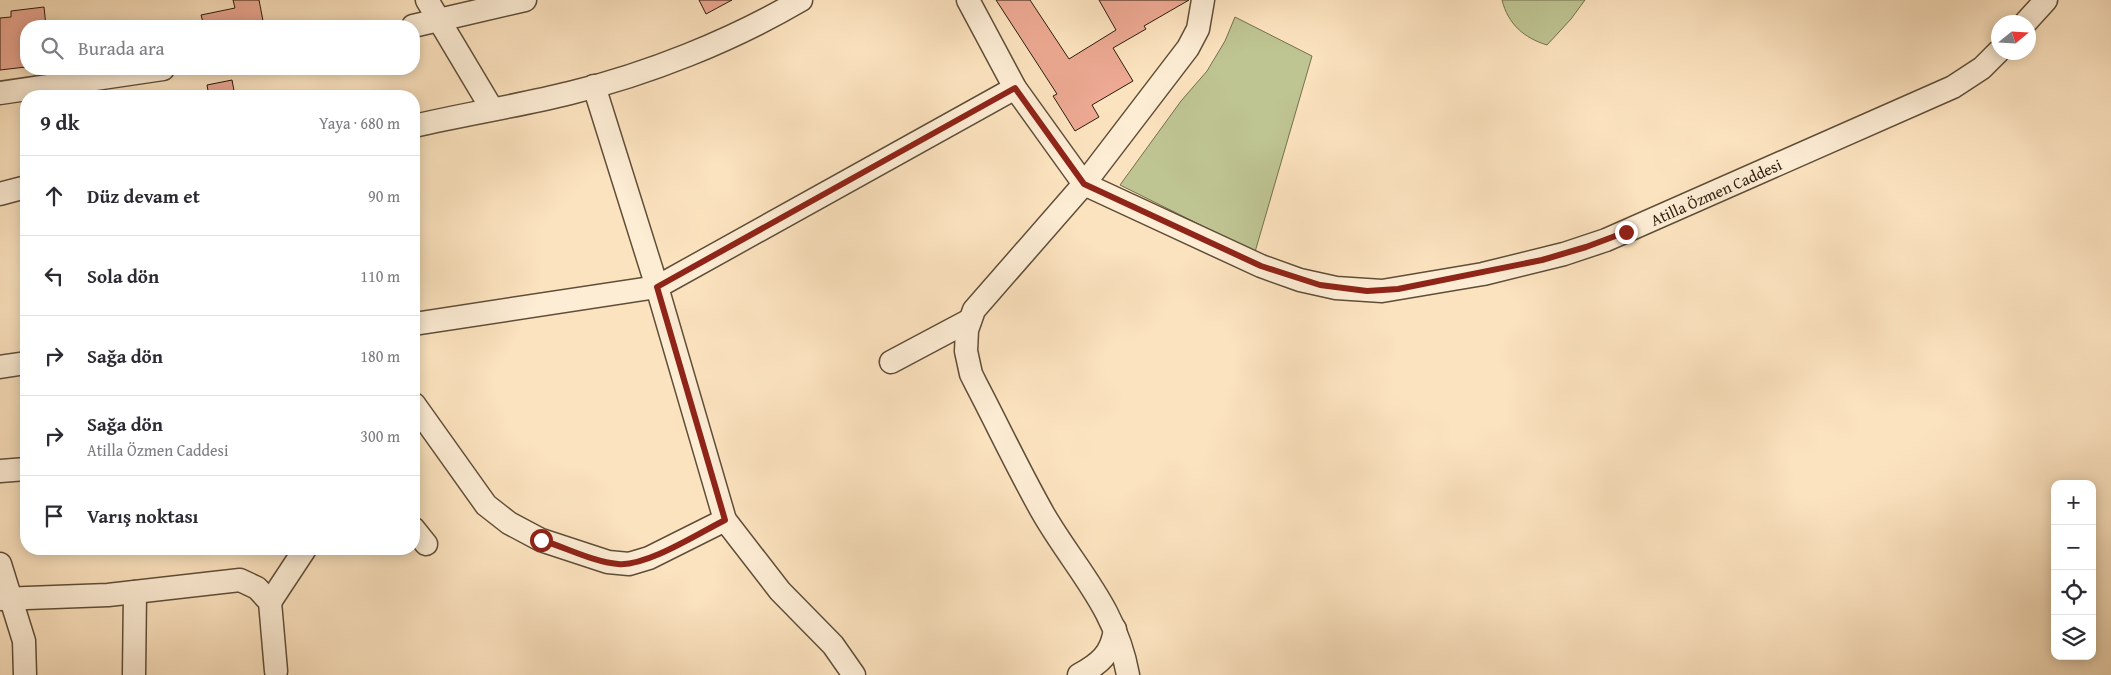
<!DOCTYPE html>
<html lang="tr">
<head>
<meta charset="utf-8">
<style>
	body { margin:0; font-family:"Gentium Book Plus",serif; background:#f7f7f7; color:#2b2b33 }
	.controls { position:absolute; right:15px; bottom:15px; display:grid; overflow:hidden; border-radius:10px; box-shadow:0 2px 12px #0003 }
	.controls button { width:45px; height:45px; display:grid; place-items:center; padding:0; border:0; border-bottom:1px solid #e1e1e2; background:#fff; color:#2b2b33; font:25px sans-serif }
	.compass { position:absolute; left:1991px; top:15px; width:45px; height:45px; border-radius:50%; background:#fff; box-shadow:0 2px 12px #0003; rotate:72deg }
	.stop { position:absolute; width:15px; height:15px; margin:-11px; border:4px solid #8f2418; border-radius:50%; background:#fff }
	.stop.end { background:#8f2418; border-color:#fff; box-shadow:0 1px 5px #0008 }
	.list { margin:0; padding:0; list-style:none }
	h2 { display:flex; justify-content:space-between; align-items:center; height:65px; margin:0; padding:0 20px; font-size:21px }
	h2 small { font-size:16px; font-weight:400; color:#7c7c81 }
	.list li { display:grid; grid-template-columns:32px 1fr auto; gap:15px; align-items:center; box-sizing:border-box; height:80px; padding:0 20px; border-top:1px solid #e1e1e2 }
	.list b { display:block; font-size:19px; white-space:nowrap }
	.list p { margin:0; font-size:16px; white-space:nowrap; color:#7c7c81 }
	.list em { font-size:16px; font-style:normal; color:#7c7c81 }
	.icon { flex:none; width:28px; height:28px; fill:none; stroke:currentColor; stroke-width:2; stroke-linecap:round; stroke-linejoin:round }
	.map { position:relative; flex:none; width:2111px; height:675px; overflow:hidden }
	.search { position:absolute; background:#fff; box-shadow:0 2px 12px #0003; left:20px; top:20px; width:400px; height:55px; display:flex; align-items:center; gap:12px; box-sizing:border-box; padding:0 18px; border-radius:20px; color:#7c7c81; font-size:19px }
	.panel { position:absolute; background:#fff; box-shadow:0 2px 12px #0003; left:20px; top:90px; width:400px; height:465px; border-radius:20px }
	.map>svg:first-child { display:block }
	.green { fill:#bec492; stroke:#75704e }
	.building { fill:#eda993; stroke:#2c1c0b }
	.lines { fill:none; stroke-linecap:round; stroke-linejoin:round }
	.minor-casing { stroke:#604e38; stroke-width:25 }
	.minor { stroke:#fdedd5; stroke-width:22 }
	.route { stroke:#8f2418; stroke-width:6 }
	.labels { text-anchor:middle; stroke-width:4.5; stroke-linejoin:round; paint-order:stroke }
	.street-label { font-size:16px; fill:#2c1c0b; stroke:#fdedd5 }
</style>
</head>
<body>
<div class="map">
<svg width="2111" height="675" viewBox="0 0 2111 675">
	<rect width="100%" height="100%" fill="#fce3bf"/>
	<filter id="stains"><feTurbulence type="fractalNoise" baseFrequency=".004" numOctaves="4"/><feColorMatrix values="0 0 0 0 .2 0 0 0 0 .09 0 0 0 0 .02 0 0 0 .5 -.17"/></filter>
	<radialGradient id="worn" r=".72"><stop offset=".6" stop-color="#630" stop-opacity="0"/><stop offset="1" stop-color="#630" stop-opacity=".3"/></radialGradient>
	<g class="green">
		<path d="M1502,0H1585L1571,19L1547,45C1524,38 1508,24 1502,0Z"/>
		<polygon points="1235,17 1312,56 1255,252 1120,185 1181,101 1207,71 1225,41"/>
	</g>
	<g class="building">
		<polygon points="233,0 259,0 264,26 204,26 201,15 235,8"/>
		<polygon points="699,0 732,0 706,14"/>
		<polygon points="996,0 1030,0 1069,59 1116,30 1099,0 1189,0 1144,26 1146,29 1113,48 1133,81 1092,105 1099,117 1075,131 1053,96 1057,94"/>
		<polygon points="44,7 46,26 26,26 26,67 0,70 0,18 11,17 11,11"/>
		<polygon points="232,80 235,96 209,96 207,85"/>
	</g>
	<g class="lines">
		<defs>
			<g id="minor">
				<polyline points="427,0 492,109"/>
				<polyline points="968,0 1015,88 1084,184 1261,266 1300,280 1336,288 1382,291 1483,274 1564,254 1606,240 1953,87 1982,68 1998,52"/>
				<polyline points="2026,22 2046,0"/>
				<polyline points="413,26 525,0"/>
				<polyline points="594,86 657,287 725,520 780,591 833,645 854,675"/>
				<polyline points="0,93 163,69"/>
				<path d="M414,126C465,114 518,106 570,93C648,74 731,41 801,0"/>
				<polyline points="0,194 26,187"/>
				<polyline points="414,324 657,287 1015,88"/>
				<polyline points="891,362 970,320"/>
				<polyline points="0,367 26,363"/>
				<polyline points="414,404 486,505 509,523 541,540 608,562 629,564 649,558 725,520"/>
				<polyline points="0,471 26,469"/>
				<polyline points="414,529 426,544"/>
				<polyline points="0,564 24,641 25,675"/>
				<polyline points="0,599 108,595 240,580 257,588 270,602 276,671"/>
				<polyline points="270,602 305,549"/>
				<polyline points="134,675 135,592"/>
				<path d="M1079,675C1099,664 1112,654 1115,629"/>
				<path d="M1128,675C1116,608 1077,571 1044,515C1020,473 999,428 976,384L971,374L966,351L967,330L974,310L1084,184L1188,48L1198,29L1203,0"/>
			</g>
		</defs>
		<use href="#minor" class="minor-casing"/>
		<use href="#minor" class="minor"/>
	</g>
	<g class="lines">
		<path class="route" d="M541,540C565,547 593,562 618,564C646,567 699,533 725,520L657,287L1015,88L1084,184L1261,266L1320,285L1367,291L1398,289L1542,260L1586,247L1626,232"/>
	</g>
	<g class="labels">
		<g class="street-label">
			<text transform="translate(1716 192) rotate(-24)" y="6">Atilla Özmen Caddesi</text>
		</g>
	</g>
	<rect width="100%" height="100%" filter="url(#stains)"/>
	<rect width="100%" height="100%" fill="url(#worn)"/>
</svg>
<div class="controls">
<button>+</button>
<button>−</button>
<button><svg class="icon" aria-label="locate" viewBox="0 0 24 24"><circle cx="12" cy="12" r="6"/><path d="M12 2v4M12 18v4M2 12h4M18 12h4"/></svg></button>
<button><svg class="icon" aria-label="layers" viewBox="0 0 24 24"><path d="M12 4l9 5-9 5-9-5zM3 14l9 5 9-5"/></svg></button>
</div>
<svg class="compass" viewBox="-18 -18 36 36"><path d="M0-13l5 13h-10z" fill="#e53935"/><path d="M0 13l5-13h-10z" fill="#7c7c81"/></svg>
<div class="stop" style="left:541px;top:540px"></div>
<div class="stop end" style="left:1626px;top:232px"></div>
<div class="search"><svg class="icon" aria-label="search" viewBox="0 0 24 24"><circle cx="10" cy="10" r="6"/><path d="M15 15l6 6"/></svg>Burada ara</div>
<section class="panel">
<h2>9 dk<small>Yaya · 680 m</small></h2>
<ul class="list">
<li><svg class="icon" aria-label="ahead" viewBox="0 0 24 24"><path d="M12 20V5M6 11l6-6 6 6"/></svg><div><b>Düz devam et</b></div><em>90 m</em></li>
<li><svg class="icon" aria-label="left" viewBox="0 0 24 24"><path d="M17 20v-9H6M10 6l-5 5 5 5"/></svg><div><b>Sola dön</b></div><em>110 m</em></li>
<li><svg class="icon" aria-label="right" viewBox="0 0 24 24"><path d="M7 20v-9h11M14 6l5 5-5 5"/></svg><div><b>Sağa dön</b></div><em>180 m</em></li>
<li><svg class="icon" aria-label="right" viewBox="0 0 24 24"><path d="M7 20v-9h11M14 6l5 5-5 5"/></svg><div><b>Sağa dön</b><p>Atilla Özmen Caddesi</p></div><em>300 m</em></li>
<li><svg class="icon" aria-label="arrive" viewBox="0 0 24 24"><path d="M6 21V4h12l-3 4 3 4H6"/></svg><div><b>Varış noktası</b></div></li>
</ul>
</section>
</div>
</body>
</html>
